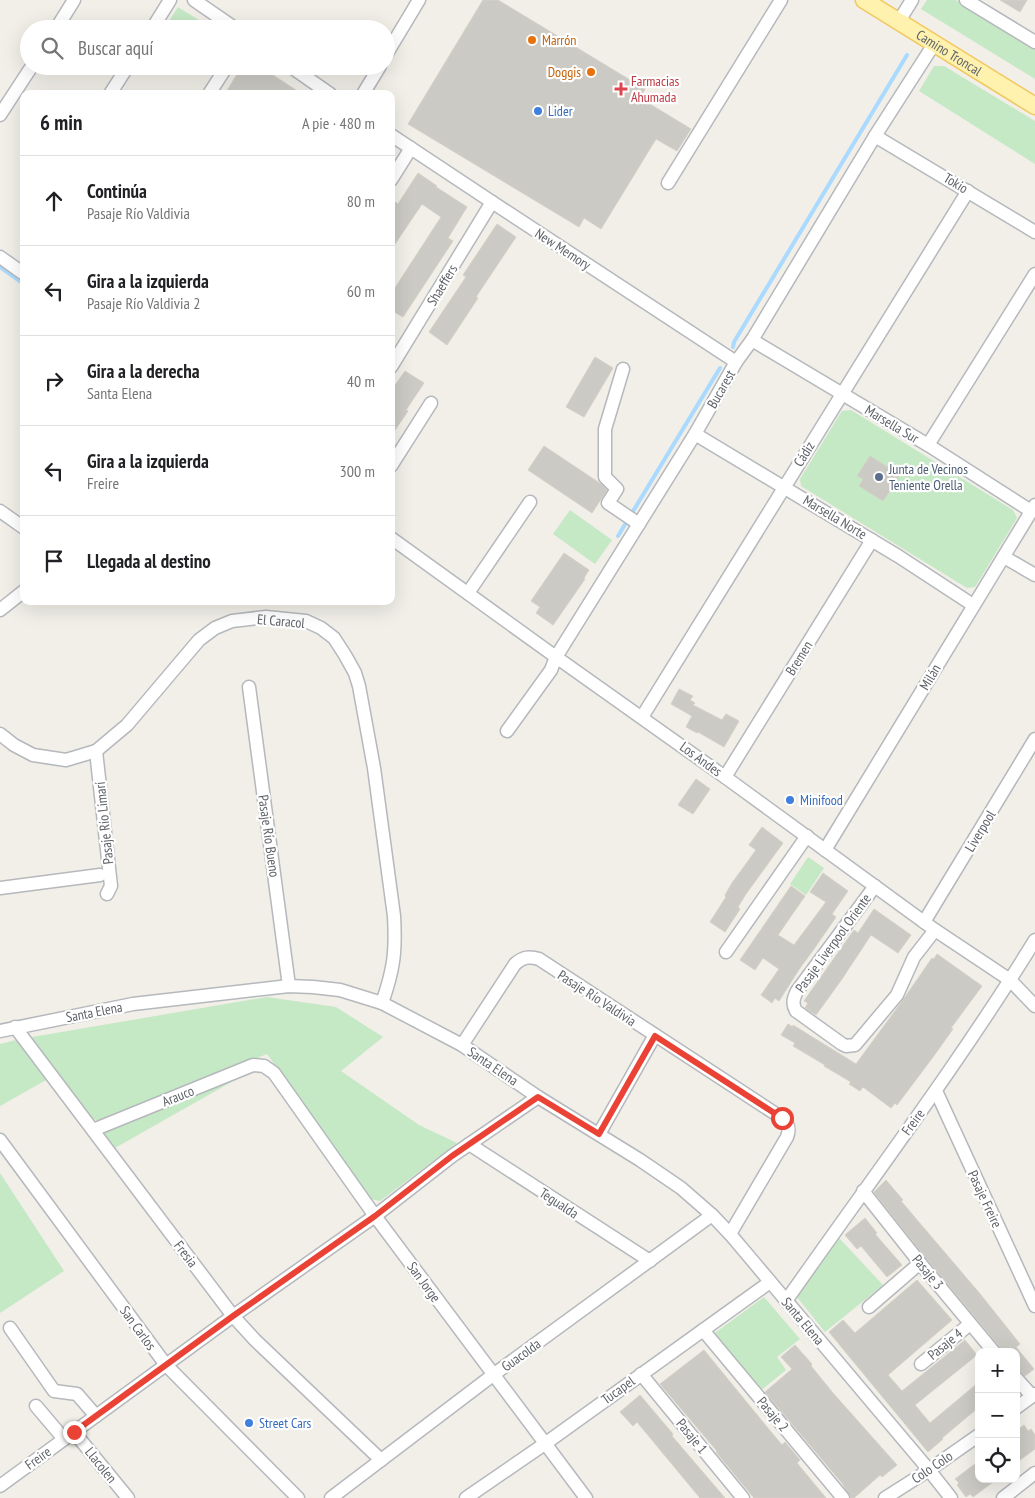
<!DOCTYPE html>
<html lang="es">
<head>
<meta charset="utf-8">
<style>
	body { margin:0; font-family:"PT Sans Narrow",sans-serif; background:#f2f2f2; color:#202124 }
	.controls { position:absolute; right:15px; bottom:15px; display:grid; overflow:hidden; border-radius:10px; box-shadow:0 5px 20px #0002 }
	.controls button { width:45px; height:45px; display:grid; place-items:center; padding:0; border:0; border-bottom:1px solid #e0e0e0; background:#fff; color:#202124; font:25px sans-serif }
	.stop { position:absolute; width:15px; height:15px; margin:-11px; border:4px solid #ea4335; border-radius:50%; background:#fff }
	.stop.end { background:#ea4335; border-color:#fff; box-shadow:0 1px 5px #0008 }
	.list { margin:0; padding:0; list-style:none }
	h2 { display:flex; justify-content:space-between; align-items:center; height:65px; margin:0; padding:0 20px; font-size:21px }
	h2 small { font-size:16px; font-weight:400; color:#757577 }
	.list li { display:grid; grid-template-columns:32px 1fr auto; gap:15px; align-items:center; box-sizing:border-box; height:90px; padding:0 20px; border-top:1px solid #e0e0e0 }
	.list b { display:block; font-size:19px; white-space:nowrap }
	.list p { margin:0; font-size:16px; white-space:nowrap; color:#757577 }
	.list em { font-size:16px; font-style:normal; color:#757577 }
	.icon { flex:none; width:28px; height:28px; fill:none; stroke:currentColor; stroke-width:2; stroke-linecap:round; stroke-linejoin:round }
	.map { position:relative; flex:none; width:1035px; height:1498px; overflow:hidden }
	.search { position:absolute; background:#fff; box-shadow:0 5px 20px #0002; left:20px; top:20px; width:375px; height:55px; display:flex; align-items:center; gap:12px; box-sizing:border-box; padding:0 18px; border-radius:28px; color:#757577; font-size:19px }
	.panel { position:absolute; background:#fff; box-shadow:0 5px 20px #0002; left:20px; top:90px; width:375px; height:515px; border-radius:10px }
	.map>svg:first-child { display:block }
	.green { fill:#c5e8c5 }
	.lines { fill:none; stroke-linecap:round; stroke-linejoin:round }
	.stream { stroke:#aadaff; stroke-width:4 }
	.building { fill:#cccac5; stroke:#d6d1c6 }
	.minor-casing { stroke:#b5b8bc; stroke-width:15 }
	.major-casing { stroke:#f2c960; stroke-width:19 }
	.minor { stroke:#fff; stroke-width:12 }
	.major { stroke:#fff2af; stroke-width:16 }
	.route { stroke:#ea4335; stroke-width:6 }
	.food-dot { fill:#e8710a; stroke:#fff; stroke-width:2 }
	.health-dot { fill:#e0444e; stroke:#fff; stroke-width:2 }
	.shop-dot { fill:#3f7fe0; stroke:#fff; stroke-width:2 }
	.service-dot { fill:#5c6f8a; stroke:#fff; stroke-width:2 }
	.labels { text-anchor:middle; stroke-width:4.5; stroke-linejoin:round; paint-order:stroke }
	.food-label { font-size:14px; fill:#c56008; stroke:#fff; text-anchor:start }
	.street-label { font-size:14px; fill:#5f6368; stroke:#fff }
	.health-label { font-size:14px; fill:#be3a42; stroke:#fff; text-anchor:start }
	.shop-label { font-size:14px; fill:#366cbe; stroke:#fff; text-anchor:start }
	.service-label { font-size:14px; fill:#4e5e75; stroke:#fff; text-anchor:start }
</style>
</head>
<body>
<div class="map">
<svg width="1035" height="1498" viewBox="0 0 1035 1498">
	<rect width="100%" height="100%" fill="#f1efe8"/>
	<g class="green">
		<polygon points="927,0 956,0 1035,49 1035,79 921,9"/>
		<polygon points="178,7 213,29 164,29"/>
		<polygon points="934,66 944,66 1035,121 1035,164 919,91"/>
		<polygon points="851,410 1013,510 1017,518 975,587 967,588 801,486 800,479 842,411"/>
		<polygon points="570,510 612,540 595,564 553,534"/>
		<polygon points="808,857 824,868 806,895 790,884"/>
		<polygon points="267,997 336,1007 383,1037 341,1071 419,1125 457,1143 380,1201 371,1199 267,1054 99,1121 89,1117 32,1037"/>
		<polygon points="16,1040 46,1080 0,1106 0,1044"/>
		<polygon points="256,1068 115,1148 104,1134 109,1127"/>
		<polygon points="0,1173 64,1271 0,1313"/>
		<polygon points="839,1238 883,1285 825,1332 797,1297"/>
		<polygon points="764,1297 800,1339 777,1357 786,1370 760,1391 715,1333"/>
	</g>
	<g class="lines">
		<g class="stream">
			<polyline points="0,267 24,284"/>
			<polyline points="733,347 734,342 907,55"/>
			<polyline points="618,536 720,368"/>
		</g>
	</g>
	<g class="building">
		<polygon points="483,0 498,0 645,89 640,98 691,129 677,151 656,139 601,229 584,218 579,227 408,124"/>
		<polygon points="1000,0 1027,0 1020,12"/>
		<polygon points="242,66 259,66 302,94 225,94"/>
		<polygon points="418,173 437,186 436,187 467,207 448,238 453,241 403,317 391,310 391,294 441,217 422,204 391,250 391,210 396,202 398,204"/>
		<polygon points="497,224 516,237 476,297 478,298 447,345 429,332 466,277 463,275"/>
		<polygon points="595,357 613,368 584,417 566,407"/>
		<polygon points="405,371 424,383 406,410 408,411 391,436 391,391"/>
		<polygon points="544,446 601,484 607,490 592,513 528,470"/>
		<polygon points="870,456 900,475 883,501 859,486 863,479 857,476"/>
		<polygon points="564,553 589,570 584,578 585,579 553,625 536,613 540,607 531,601"/>
		<polygon points="679,689 693,696 690,700 695,703 693,705 722,720 726,714 739,721 724,747 698,732 697,733 686,727 692,716 671,704"/>
		<polygon points="696,779 710,789 693,814 678,805"/>
		<polygon points="762,827 783,843 746,894 738,907 740,909 725,932 710,922 726,897 725,895 732,883 756,850 749,845"/>
		<polygon points="823,873 848,891 832,914 836,917 814,949 800,968 779,1001 775,998 772,1003 761,995 779,969 763,958 755,970 740,960 791,886 805,896 778,935 794,945 826,902 810,892"/>
		<polygon points="874,909 911,935 898,953 871,935 842,979 816,1015 805,1008 808,1003 804,1001 854,930 858,933"/>
		<polygon points="937,954 982,986 951,1028 953,1029 933,1057 897,1105 895,1103 891,1108 863,1087 860,1091 849,1084 851,1082 824,1066 825,1065 793,1046 795,1043 781,1035 788,1024 793,1027 793,1025 856,1064 903,1000 932,958 934,959"/>
		<polygon points="886,1180 903,1200 901,1201 981,1295 1020,1344 1016,1347 1034,1369 1025,1376 1016,1368 1016,1352 1002,1352 1000,1347 926,1258 874,1192"/>
		<polygon points="865,1218 877,1233 875,1234 902,1265 887,1277 861,1246 857,1249 845,1235"/>
		<polygon points="917,1280 952,1320 888,1375 902,1391 965,1340 977,1355 915,1405 930,1423 979,1382 979,1407 942,1438 943,1439 928,1452 829,1332 843,1320 855,1333"/>
		<polygon points="795,1345 812,1364 811,1366 833,1393 897,1465 882,1477 880,1475 854,1498 851,1498 842,1483 765,1392 792,1369 781,1357"/>
		<polygon points="704,1350 767,1427 782,1445 785,1442 800,1460 797,1463 826,1498 754,1498 716,1452 717,1451 660,1384"/>
		<polygon points="640,1395 673,1434 672,1436 725,1498 700,1498 637,1422 633,1426 620,1412"/>
		<polygon points="1024,1425 1028,1431 1031,1429 1035,1435 1035,1449 1016,1463 1016,1431"/>
		<polygon points="979,1461 979,1479 997,1479 973,1497 970,1494 966,1497 957,1485 959,1483 955,1479"/>
	</g>
	<g class="lines">
		<defs>
			<g id="minor">
				<polyline points="194,0 236,29"/>
				<polyline points="966,0 1035,42"/>
				<polyline points="899,21 912,0"/>
				<polyline points="56,29 74,0"/>
				<polyline points="152,29 170,0"/>
				<polyline points="386,55 419,0"/>
				<polyline points="290,66 330,94"/>
				<polyline points="110,94 128,66"/>
				<polyline points="209,94 227,66"/>
				<polyline points="363,94 380,66"/>
				<polyline points="0,115 32,66"/>
				<polyline points="391,135 492,202 736,362"/>
				<polyline points="875,136 1035,232"/>
				<polyline points="391,180 411,148"/>
				<polyline points="668,183 781,0"/>
				<polyline points="0,257 24,274"/>
				<polyline points="752,340 928,445 1031,511"/>
				<polyline points="391,367 492,202"/>
				<polyline points="623,369 605,429 605,477 617,489 608,503 639,524"/>
				<polyline points="695,434 898,556 973,605"/>
				<polyline points="928,445 1035,274"/>
				<polyline points="391,466 431,403"/>
				<polyline points="0,511 24,528"/>
				<polyline points="391,538 556,657 725,777 935,930 1010,980 1035,1006"/>
				<polyline points="1004,557 1035,575"/>
				<polyline points="468,593 530,502"/>
				<polyline points="0,610 24,591"/>
				<polyline points="249,687 289,986"/>
				<polyline points="642,717 968,191"/>
				<polyline points="507,731 551,670 556,657 695,434 736,362 752,340 875,136 934,44"/>
				<path d="M0,734L14,745L33,755L66,760L96,751L127,725L199,640L215,628L232,621L266,617L306,621L321,628L334,638L345,655L355,673L359,686L374,768L394,916C396,951 394,969 382,1003"/>
				<polyline points="96,751 111,886 107,894"/>
				<polyline points="725,777 872,540"/>
				<polyline points="825,850 1035,505"/>
				<path d="M875,886L797,991C793,999 792,1004 796,1011L842,1044L846,1046L855,1045L897,995L914,957L935,930"/>
				<polyline points="0,888 100,875"/>
				<polyline points="924,922 1035,739"/>
				<polyline points="726,952 807,836"/>
				<polyline points="15,1027 233,1316 255,1340 381,1460"/>
				<polyline points="0,1031 133,1004 289,986 313,987 340,990 382,1003 462,1045 538,1097 640,1160 681,1188 712,1215 730,1234 929,1470 951,1498"/>
				<path d="M462,1045L515,964C523,957 529,956 539,959L782,1118C789,1124 790,1129 787,1137L730,1234"/>
				<polyline points="936,1091 1035,1306"/>
				<polyline points="93,1130 253,1065 264,1066 274,1073 375,1216 586,1498"/>
				<polyline points="599,1134 655,1035"/>
				<polyline points="0,1140 166,1365 298,1498"/>
				<polyline points="469,1144 650,1261"/>
				<polyline points="863,1191 920,1263 994,1352"/>
				<path d="M786,1301C870,1181 958,1065 1035,940"/>
				<polyline points="869,1307 920,1263"/>
				<polyline points="10,1328 54,1391 77,1394 96,1416"/>
				<polyline points="703,1330 843,1498"/>
				<polyline points="921,1364 970,1324"/>
				<polyline points="641,1374 743,1498"/>
				<polyline points="1016,1378 1032,1396"/>
				<polyline points="36,1406 64,1439"/>
				<polyline points="1016,1408 1035,1394"/>
				<polyline points="74,1432 128,1498"/>
				<polyline points="0,1486 233,1316 375,1216 452,1156 538,1097"/>
				<polyline points="331,1498 493,1375 712,1215"/>
				<polyline points="466,1498 546,1443 770,1282"/>
				<polyline points="885,1498 929,1470 979,1435"/>
				<polyline points="1003,1498 1035,1473"/>
			</g>
			<g id="major">
				<path id="s1" d="M864,0L1035,106"/>
			</g>
		</defs>
		<use href="#minor" class="minor-casing"/>
		<use href="#major" class="major-casing"/>
		<use href="#minor" class="minor"/>
		<use href="#major" class="major"/>
	</g>
	<g class="lines">
		<polyline class="route" points="74,1432 233,1316 375,1216 452,1156 538,1097 599,1134 655,1036 782,1118"/>
	</g>
	<g class="food-dot">
		<circle cx="532" cy="40" r="5"/>
		<circle cx="591" cy="72" r="5"/>
	</g>
	<path class="health-dot" d="M618.5 81.5h5v5h5v5h-5v5h-5v-5h-5v-5h5z"/>
	<g class="shop-dot">
		<circle cx="538" cy="111" r="5"/>
		<circle cx="790" cy="800" r="5"/>
		<circle cx="249" cy="1423" r="5"/>
	</g>
	<circle class="service-dot" cx="879" cy="477" r="5"/>
	<g class="labels">
		<g class="food-label">
			<text x="542" y="45">Marrón</text>
			<text x="581" y="77" text-anchor="end">Doggis</text>
		</g>
		<g class="street-label">
			<text dy="5" stroke="none"><textPath href="#s1" startOffset="100">Camino Troncal</textPath></text>
			<text transform="translate(956 183) rotate(31)" y="5">Tokio</text>
			<text transform="translate(563 249) rotate(33)" y="5">New Memory</text>
			<text transform="translate(442 285) rotate(-59)" y="5">Shaeffers</text>
			<text transform="translate(721 389) rotate(-60)" y="5">Bucarest</text>
			<text transform="translate(892 424) rotate(31)" y="5">Marsella Sur</text>
			<text transform="translate(804 454) rotate(-58)" y="5">Cádiz</text>
			<text transform="translate(835 517) rotate(31)" y="5">Marsella Norte</text>
			<text transform="translate(281 621) rotate(5)" y="5">El Caracol</text>
			<text transform="translate(799 658) rotate(-58)" y="5">Bremen</text>
			<text transform="translate(930 677) rotate(-59)" y="5">Milán</text>
			<text transform="translate(701 759) rotate(36)" y="5">Los Andes</text>
			<text transform="translate(104 823) rotate(-96)" y="5">Pasaje Río Limarí</text>
			<text transform="translate(980 831) rotate(-59)" y="5">Liverpool</text>
			<text transform="translate(269 836) rotate(82)" y="5">Pasaje Río Bueno</text>
			<text transform="translate(833 943) rotate(-54)" y="5">Pasaje Liverpool Oriente</text>
			<text transform="translate(597 998) rotate(33)" y="5">Pasaje Río Valdivia</text>
			<text transform="translate(94 1012) rotate(-11)" y="5">Santa Elena</text>
			<text transform="translate(493 1066) rotate(34)" y="5">Santa Elena</text>
			<text transform="translate(178 1096) rotate(-22)" y="5">Arauco</text>
			<text transform="translate(913 1122) rotate(-54)" y="5">Freire</text>
			<text transform="translate(985 1199) rotate(65)" y="5">Pasaje Freire</text>
			<text transform="translate(559 1203) rotate(33)" y="5">Tegualda</text>
			<text transform="translate(186 1254) rotate(53)" y="5">Fresia</text>
			<text transform="translate(928 1272) rotate(51)" y="5">Pasaje 3</text>
			<text transform="translate(424 1282) rotate(54)" y="5">San Jorge</text>
			<text transform="translate(803 1321) rotate(50)" y="5">Santa Elena</text>
			<text transform="translate(138 1328) rotate(54)" y="5">San Carlos</text>
			<text transform="translate(945 1344) rotate(-39)" y="5">Pasaje 4</text>
			<text transform="translate(521 1355) rotate(-36)" y="5">Guacolda</text>
			<text transform="translate(618 1390) rotate(-36)" y="5">Tucapel</text>
			<text transform="translate(773 1414) rotate(50)" y="5">Pasaje 2</text>
			<text transform="translate(692 1436) rotate(51)" y="5">Pasaje 1</text>
			<text transform="translate(38 1458) rotate(-36)" y="5">Freire</text>
			<text transform="translate(101 1465) rotate(51)" y="5">Llacolen</text>
			<text transform="translate(932 1467) rotate(-34)" y="5">Colo Colo</text>
		</g>
		<g class="health-label">
			<text x="631" y="86">Farmacias<tspan x="631" dy="16">Ahumada</tspan></text>
		</g>
		<g class="shop-label">
			<text x="548" y="116">Lider</text>
			<text x="800" y="805">Minifood</text>
			<text x="259" y="1428">Street Cars</text>
		</g>
		<g class="service-label">
			<text x="889" y="474">Junta de Vecinos<tspan x="889" dy="16">Teniente Orella</tspan></text>
		</g>
	</g>
</svg>
<div class="controls">
<button>+</button>
<button>−</button>
<button><svg class="icon" aria-label="locate" viewBox="0 0 24 24"><circle cx="12" cy="12" r="6"/><path d="M12 2v4M12 18v4M2 12h4M18 12h4"/></svg></button>
</div>
<div class="stop" style="left:782px;top:1118px"></div>
<div class="stop end" style="left:74px;top:1432px"></div>
<div class="search"><svg class="icon" aria-label="search" viewBox="0 0 24 24"><circle cx="10" cy="10" r="6"/><path d="M15 15l6 6"/></svg>Buscar aquí</div>
<section class="panel">
<h2>6 min<small>A pie · 480 m</small></h2>
<ul class="list">
<li><svg class="icon" aria-label="ahead" viewBox="0 0 24 24"><path d="M12 20V5M6 11l6-6 6 6"/></svg><div><b>Continúa</b><p>Pasaje Río Valdivia</p></div><em>80 m</em></li>
<li><svg class="icon" aria-label="left" viewBox="0 0 24 24"><path d="M17 20v-9H6M10 6l-5 5 5 5"/></svg><div><b>Gira a la izquierda</b><p>Pasaje Río Valdivia 2</p></div><em>60 m</em></li>
<li><svg class="icon" aria-label="right" viewBox="0 0 24 24"><path d="M7 20v-9h11M14 6l5 5-5 5"/></svg><div><b>Gira a la derecha</b><p>Santa Elena</p></div><em>40 m</em></li>
<li><svg class="icon" aria-label="left" viewBox="0 0 24 24"><path d="M17 20v-9H6M10 6l-5 5 5 5"/></svg><div><b>Gira a la izquierda</b><p>Freire</p></div><em>300 m</em></li>
<li><svg class="icon" aria-label="arrive" viewBox="0 0 24 24"><path d="M6 21V4h12l-3 4 3 4H6"/></svg><div><b>Llegada al destino</b></div></li>
</ul>
</section>
</div>
</body>
</html>
